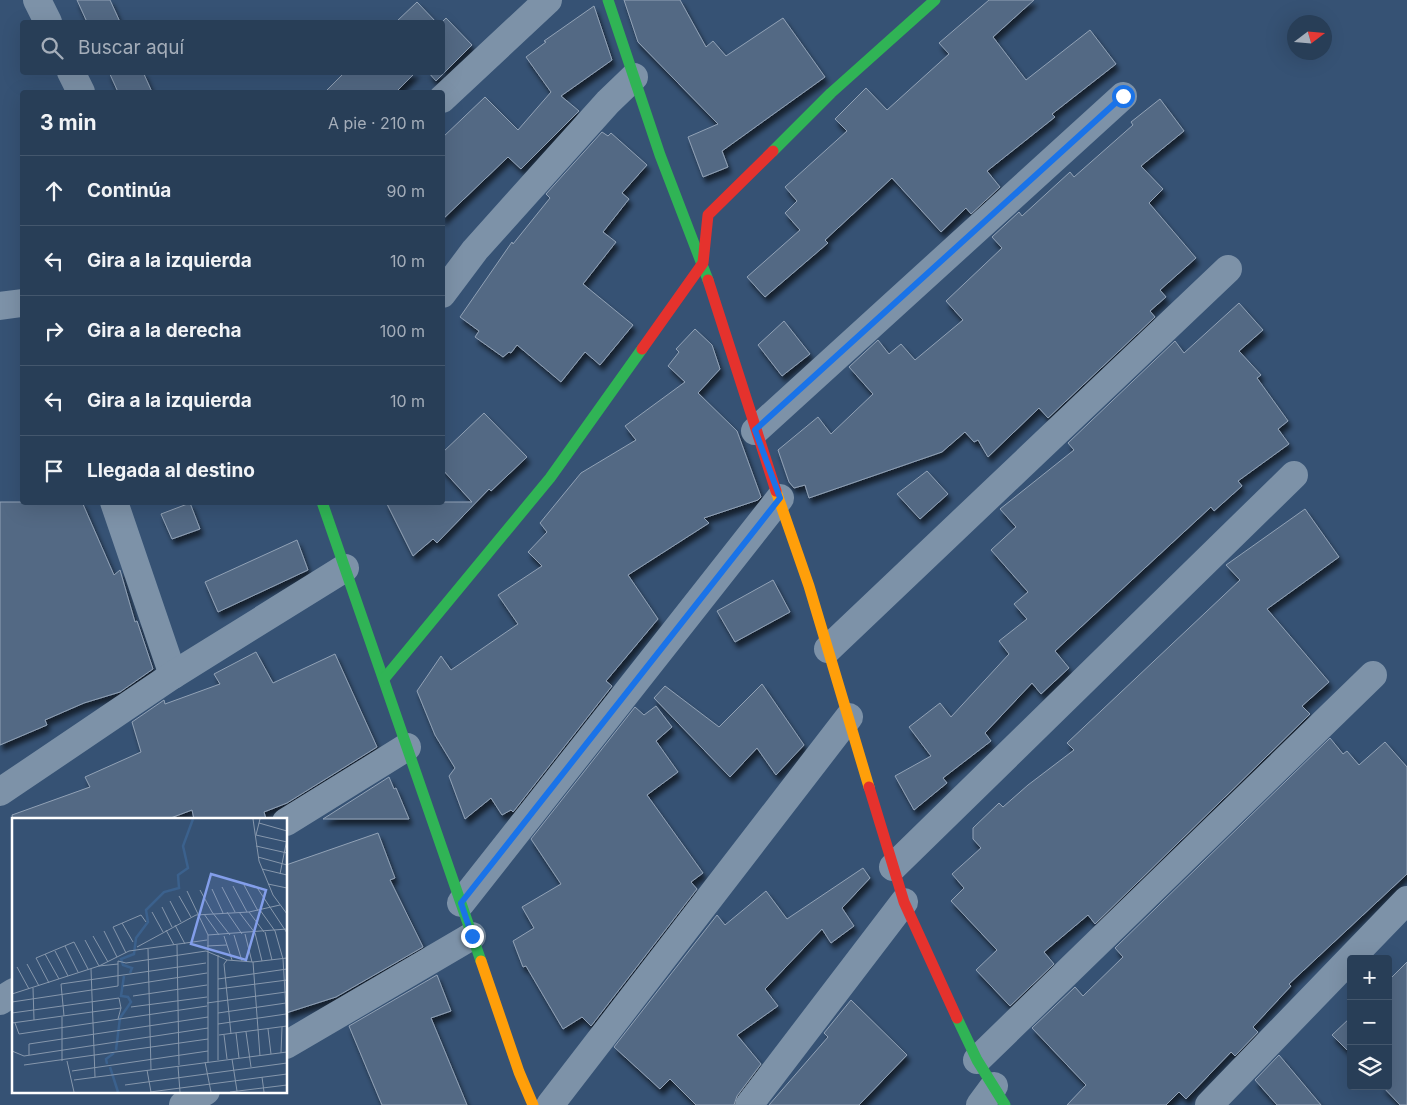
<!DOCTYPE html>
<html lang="es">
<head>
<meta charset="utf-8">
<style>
	body { margin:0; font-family:Inter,sans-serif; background:#30455d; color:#f1f3f6 }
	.controls { position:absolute; right:15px; bottom:15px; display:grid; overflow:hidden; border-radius:5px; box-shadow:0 5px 20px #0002 }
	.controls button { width:45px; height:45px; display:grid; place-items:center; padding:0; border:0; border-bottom:1px solid #44576d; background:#283e57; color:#f1f3f6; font:25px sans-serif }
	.compass { position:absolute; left:1287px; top:15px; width:45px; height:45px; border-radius:50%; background:#283e57; box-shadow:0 5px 20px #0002; rotate:74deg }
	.stop { position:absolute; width:15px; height:15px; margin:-11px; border:4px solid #1a73e8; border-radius:50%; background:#fff }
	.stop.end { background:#1a73e8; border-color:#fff; box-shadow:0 1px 5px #0008 }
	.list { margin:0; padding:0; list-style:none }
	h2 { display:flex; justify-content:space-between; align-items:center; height:65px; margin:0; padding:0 20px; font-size:21px }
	h2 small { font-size:16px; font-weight:400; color:#a5aeba }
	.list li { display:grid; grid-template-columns:32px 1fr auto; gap:15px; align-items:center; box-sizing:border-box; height:70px; padding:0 20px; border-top:1px solid #44576d }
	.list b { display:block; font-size:19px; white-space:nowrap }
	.list em { font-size:16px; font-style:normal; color:#a5aeba }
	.icon { flex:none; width:28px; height:28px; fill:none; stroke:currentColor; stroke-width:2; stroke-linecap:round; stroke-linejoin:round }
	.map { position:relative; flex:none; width:1407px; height:1105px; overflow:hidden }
	.search { position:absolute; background:#283e57; box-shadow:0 5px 20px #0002; left:20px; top:20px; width:425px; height:55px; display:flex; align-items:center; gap:12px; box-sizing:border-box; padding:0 18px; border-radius:5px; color:#a5aeba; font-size:19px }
	.panel { position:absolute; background:#283e57; box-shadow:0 5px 20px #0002; left:20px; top:90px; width:425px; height:415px; border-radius:5px }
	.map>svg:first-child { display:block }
	.building { fill:#526984; stroke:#92a2b6; filter:url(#shadow) }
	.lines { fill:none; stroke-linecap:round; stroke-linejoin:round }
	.street { stroke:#7d92a8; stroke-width:28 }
	.fast { stroke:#30b455; stroke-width:11 }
	.slow { stroke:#ff9f0a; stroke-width:11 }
	.jam { stroke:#e5322d; stroke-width:11 }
	.route { stroke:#1a73e8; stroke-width:6 }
	.inset-river { fill:none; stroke:#3b618d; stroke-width:2.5 }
	.inset-road { fill:none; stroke:#8697ac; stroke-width:1 }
	.view { fill:#839eea; fill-opacity:0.15; stroke:#839eea; stroke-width:2.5 }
	.inset-edge { fill:none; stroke:#fff; stroke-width:2.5 }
</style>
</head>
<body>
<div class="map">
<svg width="1407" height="1105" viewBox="0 0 1407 1105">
	<defs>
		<filter id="shadow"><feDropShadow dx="3" dy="5.5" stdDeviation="2.5" flood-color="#0009"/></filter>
	</defs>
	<rect width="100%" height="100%" fill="#365274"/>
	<g class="building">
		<polygon points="77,0 110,0 120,22 87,22"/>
		<polygon points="624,0 680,0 706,47 713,41 726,56 783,18 825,77 722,151 728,167 703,177 688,137 718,124 638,42"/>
		<polygon points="989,0 1034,0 993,37 1026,80 1090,30 1116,64 1052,114 1055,117 987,171 1000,187 971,214 966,208 941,232 892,178 825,240 828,243 765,297 747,277 800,230 785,213 797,201 785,187 847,131 835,119 866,88 887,110 949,54 939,43"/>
		<polygon points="417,2 436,22 396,22"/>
		<polygon points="594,6 612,60 561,96 579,111 521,169 508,157 442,220 442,138 485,97 518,130 551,92 526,57 546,42 544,41"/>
		<polygon points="446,18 472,45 436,81 428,72 442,72 442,22"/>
		<polygon points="109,72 143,72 152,92 118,92"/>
		<polygon points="345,72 416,72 396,92 325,92"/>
		<polygon points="1160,99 1184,131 1141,166 1163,189 1149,203 1196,258 1160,290 1166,297 1150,311 1155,317 1048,418 1039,408 988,457 978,440 974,442 965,432 942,452 809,498 805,485 794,488 789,482 778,450 818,417 831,434 873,394 849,367 878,340 889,354 901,344 915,360 963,320 946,301 1002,248 992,237 1019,212 1022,216 1070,172 1074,177 1133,125 1131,122"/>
		<polygon points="602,132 608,136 611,133 647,165 622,193 629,199 603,232 616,242 583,284 633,325 600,365 585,352 561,382 517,345 511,353 509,352 503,357 475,337 479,331 460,317 512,242 513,244 550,198 546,194"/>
		<polygon points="1239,303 1263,330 1239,351 1261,375 1257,378 1288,421 1278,429 1289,444 1238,481 1242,486 1214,511 1211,507 1055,651 1069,668 1041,694 1032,683 985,733 991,741 943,778 947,783 914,810 895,776 931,756 909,727 940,703 951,717 1009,654 999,641 1027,619 1014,604 1028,592 991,550 1016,527 1000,509 1074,450 1068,443 1175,341 1184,353"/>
		<polygon points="784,321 810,354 782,376 758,345"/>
		<polygon points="695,329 712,345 720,369 698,393 737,431 761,497 758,500 704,518 709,523 628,575 658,619 606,681 612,686 513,812 511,810 502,815 491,798 465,819 449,776 455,768 435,735 417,691 441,656 451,670 518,624 498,595 542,566 528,552 547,532 540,523 581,473 636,440 625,426 685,382 668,366 679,352 676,349"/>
		<polygon points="484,413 527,457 491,491 489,489 437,543 433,539 413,556 386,502 472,502 442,469 442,453"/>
		<polygon points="927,471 948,494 920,519 897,494"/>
		<polygon points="0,502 82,502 114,575 120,570 135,622 137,621 153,669 120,692 84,703 45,720 47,725 0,745"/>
		<polygon points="190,503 200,529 172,539 161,514"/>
		<polygon points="1305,509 1339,557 1267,609 1329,682 1302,706 1310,714 1095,924 1088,915 1044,952 1054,964 1010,1006 976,970 997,950 951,901 964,888 952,874 981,848 973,839 973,828 999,803 1003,807 1028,785 1074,750 1067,743 1240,580 1226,565"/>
		<polygon points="297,540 308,570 218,612 205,582"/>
		<polygon points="773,580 790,612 735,642 717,611"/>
		<polygon points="256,652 273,683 335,654 377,747 287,803 264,812 266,819 194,819 192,810 168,819 13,819 12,815 90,787 85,777 141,752 132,722 164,700 165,704 220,684 214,674"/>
		<polygon points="762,684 804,745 776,775 757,748 730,777 654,698 665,686 719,727"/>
		<polygon points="656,706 672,727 656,741 678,772 647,795 703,873 691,882 697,889 591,1026 582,1017 563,1029 526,966 523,967 513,941 534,928 522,907 561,884 531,839 635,707 644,715"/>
		<polygon points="1330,738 1343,754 1347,751 1359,765 1385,742 1407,767 1407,874 1289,984 1291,986 1253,1027 1258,1032 1235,1056 1231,1052 1186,1099 1179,1092 1166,1105 1067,1105 1086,1085 1032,1028 1075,987 1083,996 1123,957 1115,948"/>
		<polygon points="389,777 394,789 396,788 409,819 323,819"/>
		<polygon points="378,833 395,878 390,880 423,947 336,997 286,1013 286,865"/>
		<polygon points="863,868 870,878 842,908 854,926 831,943 822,929 765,989 778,1006 737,1035 761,1064 737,1096 734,1105 696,1105 670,1079 660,1089 614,1047 717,915 725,925 766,891 787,919"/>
		<polygon points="1407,962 1407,1105 1400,1105 1382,1086 1388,1086 1388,981"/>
		<polygon points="437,975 451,1011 431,1018 467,1105 382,1105 349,1026"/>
		<polygon points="851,1000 907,1055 859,1105 769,1105 828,1037 824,1033"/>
		<polygon points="1351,1017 1351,1054 1332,1035"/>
		<polygon points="1279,1055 1321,1105 1277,1105 1255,1080"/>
	</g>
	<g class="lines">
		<g class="street">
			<polyline points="37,0 48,22"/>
			<polyline points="71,72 81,92"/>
			<polyline points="442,99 548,0"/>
			<polyline points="442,294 475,250 608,102 634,77"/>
			<polyline points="0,306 22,303"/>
			<polyline points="755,431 1123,96"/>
			<polyline points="114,502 173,675"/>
			<polyline points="828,649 1228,269"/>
			<polyline points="0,792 173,675 345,568"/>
			<polyline points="286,822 407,747"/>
			<polyline points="893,867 1294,475"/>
			<polyline points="461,903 780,498"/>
			<polyline points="0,1001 14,992"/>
			<polyline points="286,1045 472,936"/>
			<polyline points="977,1060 1373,675"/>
			<polyline points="183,1105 206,1091"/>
			<polyline points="550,1105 849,717"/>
			<polyline points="749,1105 904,902"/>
			<polyline points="980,1105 994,1086"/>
			<polyline points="1209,1105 1407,900"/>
		</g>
		<g class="fast">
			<polyline points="608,0 660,155 708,280"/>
			<polyline points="773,151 831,93 935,0"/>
			<polyline points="322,502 481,961"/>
			<polyline points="384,679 550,478 642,349"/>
			<polyline points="957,1018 977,1060 1005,1105"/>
		</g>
		<g class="slow">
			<polyline points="776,491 809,586 869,787"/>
			<polyline points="481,961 519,1072 533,1105"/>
		</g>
		<g class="jam">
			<polyline points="708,280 776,491"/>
			<polyline points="642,349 703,263 708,215 773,151"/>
			<polyline points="869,787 904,902 957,1018"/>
		</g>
	</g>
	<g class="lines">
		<polyline class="route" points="472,936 461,903 780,498 755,430 1123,96"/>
	</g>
	<g transform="translate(12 818)">
		<rect width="275" height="275" fill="#365274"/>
		<path class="inset-river" d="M118,155L120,150L111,147L109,141L122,136L124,120L136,104L134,92L152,74L167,70L166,57L176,50L171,28L181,1M104,232L108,200L119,184L116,179L109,178L112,158M95,246L94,241L102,235M98,249L106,274"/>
		<path class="inset-road" d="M241,1L247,43L261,77L275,96M248,1L244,17L275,24M247,5L275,13M244,28L275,35M246,39L275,47M250,51L275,57M268,56L275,21M256,66L275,70M232,67L246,93M221,68L235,94M244,68L275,115M210,69L223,94M200,71L211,95M188,72L200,94L218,117M175,73L196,117V244M167,78L179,99M158,83L169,104M150,89L160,109M140,94L151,114M215,94L230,116M227,94L243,115L250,143M237,94L252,114M192,96L207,117M110,105L121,124M163,107L173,126M154,112L162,127M92,113L105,139M253,114L260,142M233,116L240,144M196,117L275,111M222,117L230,143M81,118L96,144M212,118L220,142M73,122L87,148L106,146M165,127L167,247M53,128L66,154M195,128L215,127M125,129L184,97L237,94L268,87M136,131L139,252M43,133L56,158M114,135L101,109L129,97L134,104M33,136L47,161M206,137V242M215,142L212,146L219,216M106,143L114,145L194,133L215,142L241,144L275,140M241,144L248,238M15,146L27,168M5,149L17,171M79,151L83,259M206,161L275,151M37,165L24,140L62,124L76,151M49,166L194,145M49,166L52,198M111,168L195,155M21,170L22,202M206,171L275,162M0,176L87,148L117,133L195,122M121,178L195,167M0,184L106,168V143M195,185L274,174M119,189L195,179M0,195L107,180L109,190L106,201M206,195L274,185M50,199V243M0,205L109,190M3,205L7,216L195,188M206,206L274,196M256,211L259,236M234,214L239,249M224,215L227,240M207,217L275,208L271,141L263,113L248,92M212,217L215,241M0,233L12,238L196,210M269,235L270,209M17,237V226L196,199M220,241L225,273M55,243L62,274M193,244L199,274M12,247L196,221M166,248L168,274M135,252L139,274M60,253L196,233M250,259L252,274M62,262L275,234M113,267L275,245M138,274L275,256M218,274L275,267"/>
		<path class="view" d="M199,56L254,72L234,142L179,126Z"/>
		<rect width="275" height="275" class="inset-edge"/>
	</g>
</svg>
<div class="controls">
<button>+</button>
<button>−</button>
<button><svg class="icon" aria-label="layers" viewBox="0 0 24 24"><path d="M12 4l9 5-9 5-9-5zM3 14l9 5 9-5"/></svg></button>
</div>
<svg class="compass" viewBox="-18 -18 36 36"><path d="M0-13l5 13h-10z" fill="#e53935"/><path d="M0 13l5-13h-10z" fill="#a5aeba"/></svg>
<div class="stop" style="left:1123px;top:96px"></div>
<div class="stop end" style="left:472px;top:936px"></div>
<div class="search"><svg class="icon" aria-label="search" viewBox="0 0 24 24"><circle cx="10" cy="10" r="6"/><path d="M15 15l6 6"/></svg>Buscar aquí</div>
<section class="panel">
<h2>3 min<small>A pie · 210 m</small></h2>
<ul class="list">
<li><svg class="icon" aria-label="ahead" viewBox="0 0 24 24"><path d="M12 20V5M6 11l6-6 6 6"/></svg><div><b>Continúa</b></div><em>90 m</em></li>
<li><svg class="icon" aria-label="left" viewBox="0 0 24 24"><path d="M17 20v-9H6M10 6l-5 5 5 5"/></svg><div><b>Gira a la izquierda</b></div><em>10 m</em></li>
<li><svg class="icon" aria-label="right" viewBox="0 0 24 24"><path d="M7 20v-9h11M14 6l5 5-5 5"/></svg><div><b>Gira a la derecha</b></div><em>100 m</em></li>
<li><svg class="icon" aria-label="left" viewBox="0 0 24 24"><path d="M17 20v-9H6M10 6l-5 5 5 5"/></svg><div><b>Gira a la izquierda</b></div><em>10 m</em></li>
<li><svg class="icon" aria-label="arrive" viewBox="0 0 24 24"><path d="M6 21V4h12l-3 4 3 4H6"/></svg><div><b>Llegada al destino</b></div></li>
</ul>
</section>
</div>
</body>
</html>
